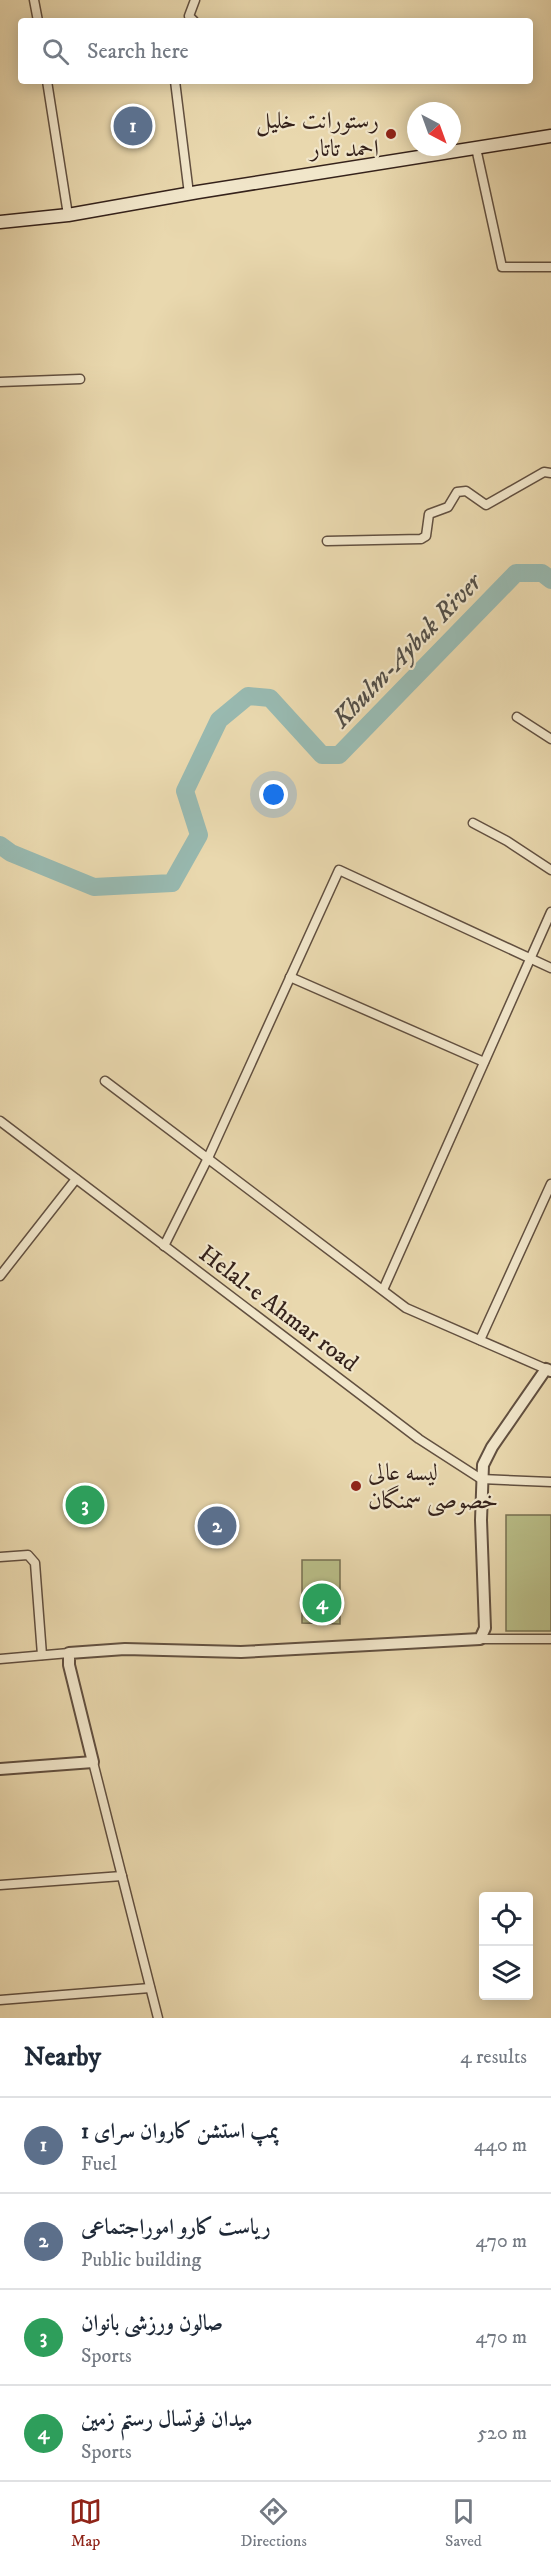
<!DOCTYPE html>
<html lang="en">
<head>
<meta charset="utf-8">
<style>
	body { margin:0; font-family:"IM FELL DW Pica",Amiri,serif; background:#f6f6f7; color:#1f2937 }
	.controls { position:absolute; right:18px; bottom:18px; display:grid; overflow:hidden; border-radius:6px; box-shadow:0 3px 15px #0003 }
	.controls button { width:54px; height:54px; display:grid; place-items:center; padding:0; border:0; border-bottom:2px solid #e0e1e3; background:#fff; color:#1f2937; font:30px sans-serif }
	.compass { position:absolute; left:407px; top:102px; width:54px; height:54px; border-radius:50%; background:#fff; box-shadow:0 3px 15px #0003; rotate:139deg }
	.you { position:absolute; left:274px; top:795px; width:21px; height:21px; margin:-15px; border:4px solid #fff; border-radius:50%; background:#1a73e8; box-shadow:0 0 0 9px #1a73e833 }
	.badge { display:grid; place-items:center; width:39px; height:39px; border-radius:50%; background:#8f2418; color:#fff; font-size:20px; font-weight:700 }
	.pin { position:absolute; translate:-50% -50%; border:3px solid #fff; box-shadow:0 2px 6px #0006 }
	.list { margin:0; padding:0; list-style:none }
	h2 { display:flex; justify-content:space-between; align-items:center; height:78px; margin:0; padding:0 24px; font-size:26px }
	h2 small { font-size:20px; font-weight:400; color:#747a83 }
	.list li { display:grid; grid-template-columns:39px 1fr auto; gap:18px; align-items:center; box-sizing:border-box; height:96px; padding:0 24px; border-top:2px solid #e0e1e3 }
	.list b { display:block; font-size:22px; white-space:nowrap }
	.list p { margin:0; font-size:20px; white-space:nowrap; color:#747a83 }
	.list em { font-size:20px; font-style:normal; color:#747a83 }
	.icon { flex:none; width:33px; height:33px; fill:none; stroke:currentColor; stroke-width:2; stroke-linecap:round; stroke-linejoin:round }
	.map { position:relative; flex:none; width:551px; height:2018px; overflow:hidden }
	.search { position:absolute; background:#fff; box-shadow:0 3px 15px #0003; left:18px; right:18px; top:18px; height:66px; display:flex; align-items:center; gap:15px; box-sizing:border-box; padding:0 21px; border-radius:6px; color:#747a83; font-size:22px }
	.sheet { height:462px; background:#fff }
	nav { display:flex; justify-content:space-around; align-items:center; box-sizing:border-box; height:84px; border-top:2px solid #e0e1e3; background:#fff; font-size:16px; color:#747a83 }
	nav a { display:grid; justify-items:center; gap:3px }
	nav .on { color:#8f2418 }
	.map>svg:first-child { display:block }
	.green { fill:#b9be88; stroke:#777052; stroke-width:1.5 }
	.lines { fill:none; stroke-linecap:round; stroke-linejoin:round }
	.river { stroke:#98b9b0; stroke-width:18 }
	.minor-casing { stroke:#625040; stroke-width:11 }
	.tertiary-casing { stroke:#625040; stroke-width:14 }
	.secondary-casing { stroke:#35221b; stroke-width:15 }
	.minor { stroke:#f1e6ca; stroke-width:8 }
	.tertiary { stroke:#f1e6ca; stroke-width:10 }
	.secondary { stroke:#f1e6ca; stroke-width:12 }
	.poi-dot { fill:#8f2418; stroke:#f1e6ca; stroke-width:2 }
	.labels { text-anchor:middle; stroke-width:4.5; stroke-linejoin:round; paint-order:stroke }
	.poi-label { font-size:24px; fill:#35221b; stroke:#f1e6ca; text-anchor:end }
	.street-label { font-size:24px; fill:#35221b; stroke:#f1e6ca }
	.water-label { font-size:26px; font-style:italic; fill:#534f48; stroke:#f1e6ca }
</style>
</head>
<body>
<div class="map">
<svg width="551" height="2018" viewBox="0 0 551 2018">
	<rect width="100%" height="100%" fill="#e9d8ae"/>
	<filter id="stains"><feTurbulence type="fractalNoise" baseFrequency=".00333" numOctaves="4"/><feColorMatrix values="0 0 0 0 .2 0 0 0 0 .09 0 0 0 0 .02 0 0 0 .5 -.17"/></filter>
	<radialGradient id="worn" r=".72"><stop offset=".6" stop-color="#630" stop-opacity="0"/><stop offset="1" stop-color="#630" stop-opacity=".3"/></radialGradient>
	<g class="green">
		<rect x="506" y="1515" width="45" height="116"/>
		<polygon points="302,1560 340,1560 340,1624 302,1623"/>
	</g>
	<g class="lines">
		<polyline class="river" points="0,845 11,853 94,887 172,883 199,835 185,791 219,720 248,696 270,698 322,755 339,755 516,573 542,573 551,580"/>
		<defs>
			<g id="minor">
				<polyline points="34,0 38,21"/>
				<polyline points="194,21 189,16 195,0"/>
				<polyline points="47,81 68,215"/>
				<polyline points="175,81 189,194"/>
				<polyline points="476,148 502,267 551,267"/>
				<polyline points="0,382 80,379"/>
				<polyline points="327,541 421,539 426,536 429,514 448,507 457,492 466,491 486,505 544,472 551,473"/>
				<polyline points="517,717 551,739"/>
				<polyline points="473,823 507,841 551,870"/>
				<polyline points="290,977 484,1062"/>
				<polyline points="105,1081 406,1308 546,1369"/>
				<polyline points="0,1121 419,1439 481,1479 551,1482"/>
				<polyline points="164,1246 208,1158 339,870 551,968"/>
				<polyline points="0,1276 76,1179"/>
				<polyline points="383,1290 551,912"/>
				<polyline points="480,1340 551,1184"/>
				<polyline points="0,1557 28,1555 35,1563 42,1655"/>
				<polyline points="480,1639 551,1639"/>
				<polyline points="0,1659 69,1653"/>
				<polyline points="93,1762 158,2018"/>
				<polyline points="0,1885 122,1876"/>
				<polyline points="0,2000 150,1988"/>
			</g>
			<polyline id="tertiary" points="0,1769 93,1762 69,1665 69,1653 125,1649 241,1652 480,1639 485,1628 481,1520 483,1465 492,1447 546,1369 551,1371"/>
			<polyline id="secondary" points="0,222 68,215 198,192 551,136"/>
		</defs>
		<use href="#minor" class="minor-casing"/>
		<use href="#tertiary" class="tertiary-casing"/>
		<use href="#secondary" class="secondary-casing"/>
		<use href="#minor" class="minor"/>
		<use href="#tertiary" class="tertiary"/>
		<use href="#secondary" class="secondary"/>
	</g>
	<g class="poi-dot">
		<circle cx="391" cy="134" r="6"/>
		<circle cx="356" cy="1486" r="6"/>
	</g>
	<g class="labels">
		<g class="poi-label">
			<text x="379" y="128">رستورانت خلیل<tspan x="379" dy="28">احمد تاتار</tspan></text>
			<text x="368" y="1480" text-anchor="start">لیسه عالی<tspan x="368" dy="28">خصوصی سمنگان</tspan></text>
		</g>
		<g class="street-label">
			<text transform="translate(279 1308) rotate(37)" y="8">Helal-e Ahmar road</text>
		</g>
		<g class="water-label">
			<text transform="translate(406 650) rotate(-46)" y="9">Khulm-Aybak River</text>
		</g>
	</g>
	<rect width="100%" height="100%" filter="url(#stains)"/>
	<rect width="100%" height="100%" fill="url(#worn)"/>
</svg>
<div class="controls">
<button><svg class="icon" aria-label="locate" viewBox="0 0 24 24"><circle cx="12" cy="12" r="6"/><path d="M12 2v4M12 18v4M2 12h4M18 12h4"/></svg></button>
<button><svg class="icon" aria-label="layers" viewBox="0 0 24 24"><path d="M12 4l9 5-9 5-9-5zM3 14l9 5 9-5"/></svg></button>
</div>
<svg class="compass" viewBox="-18 -18 36 36"><path d="M0-13l5 13h-10z" fill="#e53935"/><path d="M0 13l5-13h-10z" fill="#747a83"/></svg>
<div class="you"></div>
<div class="pin badge" style="left:133px;top:126px;background:#5c6f8a">1</div>
<div class="pin badge" style="left:217px;top:1526px;background:#5c6f8a">2</div>
<div class="pin badge" style="left:85px;top:1505px;background:#2e9e5b">3</div>
<div class="pin badge" style="left:322px;top:1603px;background:#2e9e5b">4</div>
<div class="search"><svg class="icon" aria-label="search" viewBox="0 0 24 24"><circle cx="10" cy="10" r="6"/><path d="M15 15l6 6"/></svg>Search here</div>
</div>
<section class="sheet">
<h2>Nearby<small>4 results</small></h2>
<ul class="list">
<li><span class="badge" style="background:#5c6f8a">1</span><div><b>پمپ استشن کاروان سرای 1</b><p>Fuel</p></div><em>440 m</em></li>
<li><span class="badge" style="background:#5c6f8a">2</span><div><b>ریاست کارو اموراجتماعی</b><p>Public building</p></div><em>470 m</em></li>
<li><span class="badge" style="background:#2e9e5b">3</span><div><b>صالون ورزشی بانوان</b><p>Sports</p></div><em>470 m</em></li>
<li><span class="badge" style="background:#2e9e5b">4</span><div><b>میدان فوتسال رستم زمین</b><p>Sports</p></div><em>520 m</em></li>
</ul>
</section>
<nav>
<a class="on"><svg class="icon" aria-label="map" viewBox="0 0 24 24"><path d="M3 6l6-2 6 2 6-2v14l-6 2-6-2-6 2zM9 4v14M15 6v14"/></svg>Map</a>
<a><svg class="icon" aria-label="directions" viewBox="0 0 24 24"><path d="M12 3l9 9-9 9-9-9zM9 14v-3h6M13 9l2 2-2 2"/></svg>Directions</a>
<a><svg class="icon" aria-label="saved" viewBox="0 0 24 24"><path d="M7 4h10v16l-5-4-5 4z"/></svg>Saved</a>
</nav>
</body>
</html>
